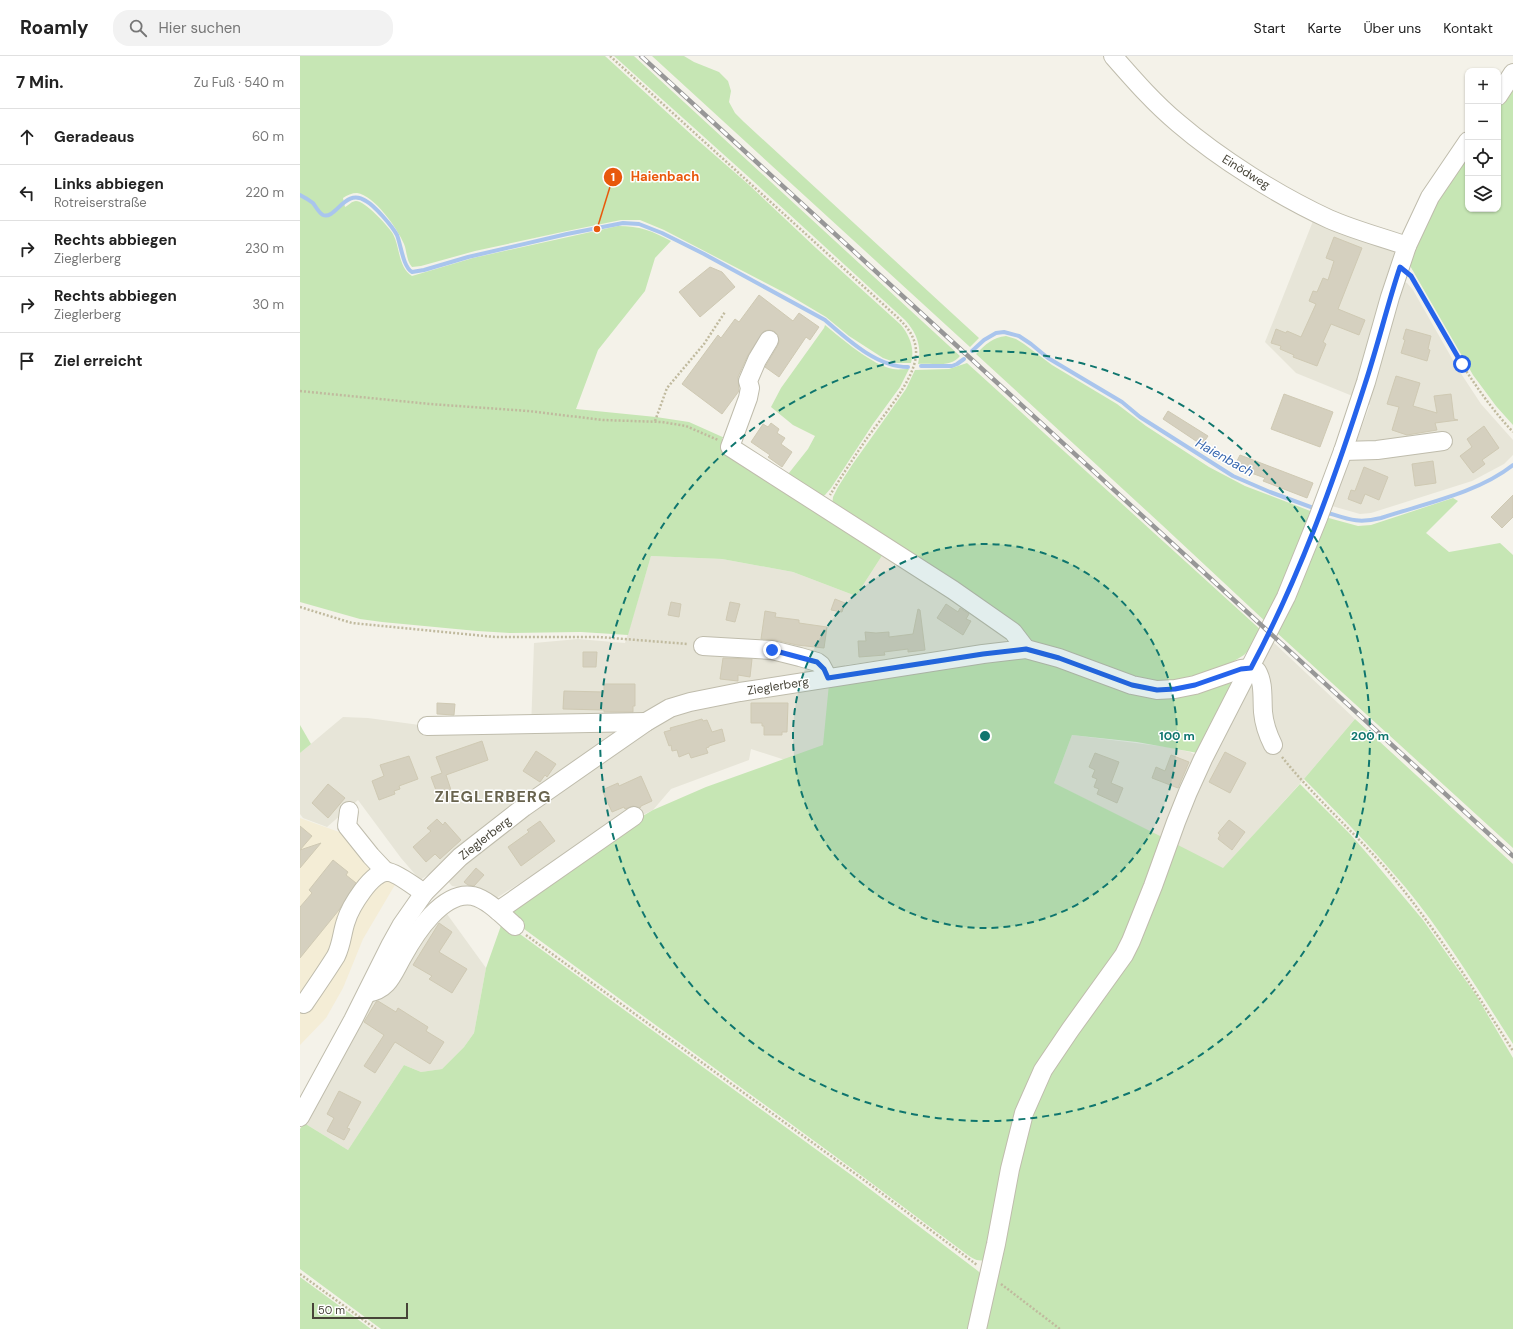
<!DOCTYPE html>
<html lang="de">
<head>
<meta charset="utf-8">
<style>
	body { margin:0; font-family:"DM Sans",sans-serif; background:#f2f2f2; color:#222 }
	.controls { position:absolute; right:12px; top:12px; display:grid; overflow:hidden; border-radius:8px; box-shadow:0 1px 3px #0004 }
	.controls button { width:36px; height:36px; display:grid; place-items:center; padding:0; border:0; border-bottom:1px solid #e0e0e0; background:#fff; color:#222; font:20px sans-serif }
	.scale { position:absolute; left:12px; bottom:10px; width:96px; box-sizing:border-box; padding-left:4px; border:2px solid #474438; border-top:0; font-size:11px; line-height:14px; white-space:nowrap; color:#474438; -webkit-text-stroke:3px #fff; paint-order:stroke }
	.stop { position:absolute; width:12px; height:12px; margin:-9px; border:3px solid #2563eb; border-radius:50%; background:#fff }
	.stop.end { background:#2563eb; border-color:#fff; box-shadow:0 1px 4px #0008 }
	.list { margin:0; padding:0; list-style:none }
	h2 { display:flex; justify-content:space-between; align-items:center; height:52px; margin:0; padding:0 16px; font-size:17px }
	h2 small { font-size:13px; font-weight:400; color:#767676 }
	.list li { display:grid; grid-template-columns:26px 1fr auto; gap:12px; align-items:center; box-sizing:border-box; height:56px; padding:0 16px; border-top:1px solid #e0e0e0 }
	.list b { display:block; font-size:15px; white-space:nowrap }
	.list p { margin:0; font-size:13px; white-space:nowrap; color:#767676 }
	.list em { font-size:13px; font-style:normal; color:#767676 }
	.icon { flex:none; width:22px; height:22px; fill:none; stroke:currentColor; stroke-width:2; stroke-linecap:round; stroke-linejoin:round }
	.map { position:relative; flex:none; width:1213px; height:1273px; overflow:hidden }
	header { display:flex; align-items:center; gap:24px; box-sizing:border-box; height:56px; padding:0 20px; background:#fff; border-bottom:1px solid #e0e0e0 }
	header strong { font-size:19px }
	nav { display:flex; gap:22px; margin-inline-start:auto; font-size:14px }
	.search { width:280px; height:36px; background:#f2f2f2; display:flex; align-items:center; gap:10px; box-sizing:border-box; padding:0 14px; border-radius:16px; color:#767676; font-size:15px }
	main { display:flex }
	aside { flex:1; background:#fff }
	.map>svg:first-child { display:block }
	.residential { fill:#e7e5d8 }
	.commercial { fill:#f4edd6 }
	.green { fill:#c6e6b4 }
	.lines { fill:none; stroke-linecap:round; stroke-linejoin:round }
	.stream { stroke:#a9c5ed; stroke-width:4 }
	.building { fill:#d5d0bf; stroke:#cfc9b3 }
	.minor-casing { stroke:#bfbcac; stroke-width:20 }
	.path { stroke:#c0ba9e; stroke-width:2.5; stroke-dasharray:2 2; stroke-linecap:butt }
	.minor { stroke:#fff; stroke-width:18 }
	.rail-casing { stroke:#979797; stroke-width:4.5 }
	.rail { stroke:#fff; stroke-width:3; stroke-dasharray:9; stroke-linecap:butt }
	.route { stroke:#2563eb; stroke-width:5 }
	.ring { fill:none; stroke:#0f766e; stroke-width:2; stroke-dasharray:7 5 }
	.labels { text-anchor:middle; stroke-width:3; stroke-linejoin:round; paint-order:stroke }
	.street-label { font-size:12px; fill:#474438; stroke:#fff }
	.water-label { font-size:13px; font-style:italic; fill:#3566af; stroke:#fff }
	.district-label { font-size:16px; font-weight:bold; letter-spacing:1px; fill:#69644f; stroke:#fff }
	.centre { fill:#0f766e; stroke:#fff; stroke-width:2 }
	.ring-label { font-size:12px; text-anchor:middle; font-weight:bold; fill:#0f766e; stroke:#fff; stroke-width:3; stroke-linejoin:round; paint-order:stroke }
	.leader { fill:none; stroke:#e8590c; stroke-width:1.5 }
	.callout-dot { fill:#e8590c; stroke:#fff; stroke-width:1.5 }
	.mark-label { font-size:12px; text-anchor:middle; font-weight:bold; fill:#fff }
	.callout-label { font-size:13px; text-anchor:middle; font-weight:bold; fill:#e8590c; stroke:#fff; stroke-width:3; stroke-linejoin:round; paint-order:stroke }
</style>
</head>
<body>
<header>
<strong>Roamly</strong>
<div class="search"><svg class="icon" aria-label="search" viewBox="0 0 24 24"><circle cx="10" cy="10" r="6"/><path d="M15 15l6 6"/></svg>Hier suchen</div>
<nav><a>Start</a><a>Karte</a><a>Über uns</a><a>Kontakt</a></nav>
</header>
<main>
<aside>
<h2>7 Min.<small>Zu Fuß · 540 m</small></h2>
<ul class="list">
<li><svg class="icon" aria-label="ahead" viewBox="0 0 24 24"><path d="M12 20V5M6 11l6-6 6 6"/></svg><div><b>Geradeaus</b></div><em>60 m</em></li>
<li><svg class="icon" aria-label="left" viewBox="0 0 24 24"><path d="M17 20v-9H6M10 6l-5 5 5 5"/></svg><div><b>Links abbiegen</b><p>Rotreiserstraße</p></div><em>220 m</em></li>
<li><svg class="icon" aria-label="right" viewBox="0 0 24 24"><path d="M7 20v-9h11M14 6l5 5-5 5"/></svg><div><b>Rechts abbiegen</b><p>Zieglerberg</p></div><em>230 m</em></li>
<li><svg class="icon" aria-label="right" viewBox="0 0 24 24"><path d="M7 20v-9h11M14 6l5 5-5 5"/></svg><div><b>Rechts abbiegen</b><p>Zieglerberg</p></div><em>30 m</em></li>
<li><svg class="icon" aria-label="arrive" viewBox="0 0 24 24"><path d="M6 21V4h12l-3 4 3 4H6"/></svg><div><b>Ziel erreicht</b></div></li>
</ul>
</aside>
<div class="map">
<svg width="1213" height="1273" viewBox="0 0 1213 1273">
	<rect width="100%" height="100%" fill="#f4f2e9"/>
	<g class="residential">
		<polygon points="1015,160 1094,193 1094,203 1087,220 1107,227 1113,234 1158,313 1181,348 1213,384 1213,399 1204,408 1172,425 1071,457 1060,458 1032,450 1070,349 1050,339 996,317 965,286"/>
		<polygon points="585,495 708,578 707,584 703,588 545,609 546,640 538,721 451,693 449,704 371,733 353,754 265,798 195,843 182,835 152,830 137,813 120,824 101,802 58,744 27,771 3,762 0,758 0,697 43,661 68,662 149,673 231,673 234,587 278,583 325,587 351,500 422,503 493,516 556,540"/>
		<polygon points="972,585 1055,663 1004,723 923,813 754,727 772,679 867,691 890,696 909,706"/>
		<polygon points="139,847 186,912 174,977 164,991 142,1013 121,1016 104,1009 48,1094 4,1067 86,914"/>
	</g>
	<polygon class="commercial" points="0,762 53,781 81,797 99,814 96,827 63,883 43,932 26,962 0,989"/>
	<g class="green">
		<path d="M0,0H305L394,81L448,128L516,192L601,269C610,280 615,293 611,307H597L583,302L549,280L526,261L489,239L364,174L340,164H321L267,175L175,195L121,210L112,211C106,204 107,195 104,188C98,173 74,139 57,137C52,137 47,139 43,142L45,151C49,149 52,145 56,145C65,145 88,170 93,178C100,191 98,211 112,220L173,202L318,170C340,170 352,175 371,185L355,202L345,235L298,294L276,353L356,361L389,366L427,383L422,382L424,391L585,495L556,540L493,516L422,503L351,500L328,579L281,576L210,577L177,575L82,566L60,563L0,546Z"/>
		<path d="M314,0H334L660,300C651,312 631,307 618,308C622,291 617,277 605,264L452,124Z"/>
		<polygon points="352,0 384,0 394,6 419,16 428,25 431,35 429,46 435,57 444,66 679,282 670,291"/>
		<polygon points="1213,31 1213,369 1196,350 1173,319 1109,208 1119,175 1168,95 1168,153 1198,153 1198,51"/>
		<path d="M525,269C542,283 572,309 593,313C598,314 604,313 609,313L600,331L573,368L531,432L525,439L521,441L485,422L508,393L515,380L493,369L471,351L481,332L524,272Z"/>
		<path d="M706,280L716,283L724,288L752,309L817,348L846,370L909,411L945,430L1013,456L967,567L862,469L676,298C685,289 693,281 706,280Z"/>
		<polygon points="667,307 963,576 952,591 944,599 921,613 860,629 742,590 726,581 532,451 533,441 538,431 552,409 606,333 615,314 649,313"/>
		<polygon points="1153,442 1158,445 1126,477 1149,496 1200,487 1213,499 1213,792 976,576 1025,461 1058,470 1071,469"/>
		<path d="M729,601L823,632L930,625L932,627L898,697L837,686L772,679L754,727L864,782L825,885L748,996L685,1204C677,1206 672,1202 665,1197L554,1114L220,870L212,864V851L324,771L353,754L406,731L523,689L529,628L609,616Z"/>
		<path d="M1055,663L1213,808V988C1179,935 1146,881 1106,832C1074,794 1040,759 1004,723Z"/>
		<polygon points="0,669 11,688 0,697"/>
		<polygon points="1000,728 1050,778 1071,802 1123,864 1176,939 1213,1002 1213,1273 682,1273 731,1051 773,978 874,787 923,812"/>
		<polygon points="203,864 213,873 554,1121 678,1215 682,1219 673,1273 81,1273 0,1213 0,1073 4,1067 48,1094 104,1009 121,1016 142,1013 164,991 174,977 186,912"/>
		<polygon points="0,1221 71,1273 0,1273"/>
	</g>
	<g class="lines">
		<g class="stream">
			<path d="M0,139C4,141 9,144 13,147C16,151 19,157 23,159C36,164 45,131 66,145C75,150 92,170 97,179C101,189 103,211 112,216L124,214L168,201L267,178L323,167L339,168L362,177L404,198L525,264C548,284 577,311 608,311"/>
			<polyline points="672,295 684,284 696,277 704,276 719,280 731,288 748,302 822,346 840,361 933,420 970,436 1016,453"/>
			<polyline points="621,310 652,310 657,308 664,303"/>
			<path d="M1025,456C1048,463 1057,468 1081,462C1123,448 1178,437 1213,409"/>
		</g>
	</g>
	<g class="building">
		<polygon points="1034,181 1062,192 1038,253 1065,264 1059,279 1031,268 1023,286 1026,288 1017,310 993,301 994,299 980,293 981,290 971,287 976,273 986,277 987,275 1001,281 1016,248 1009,245 1013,235 1017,236 1023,222 1028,224 1034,205 1026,202"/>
		<polygon points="410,211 422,216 435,231 400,261 379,236"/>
		<polygon points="459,239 493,265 499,257 519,271 510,284 506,281 479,321 465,311 478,289 479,285 478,279 474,275 469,274 464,275 448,299 438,321 439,335 422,358 382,328 418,279 421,282 435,263 439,266"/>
		<polygon points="1106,273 1131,280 1128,293 1130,294 1127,305 1101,297 1105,284 1103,283"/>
		<polygon points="1096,320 1120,327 1113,350 1137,357 1134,340 1151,338 1154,363 1158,364 1135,367 1137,374 1107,379 1092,374 1099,351 1087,348"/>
		<polygon points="984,338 1033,356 1020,391 971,373"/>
		<polygon points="868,355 908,380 902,389 863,363"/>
		<polygon points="471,367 479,373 477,377 485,382 481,388 492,396 482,411 468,401 470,399 451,386 463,368 468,371"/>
		<polygon points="1184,370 1199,392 1182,404 1185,408 1173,417 1160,400 1172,391 1167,383"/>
		<polygon points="940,399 1013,427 1007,442 963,425 965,422 943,414 943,412 935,409"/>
		<polygon points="1133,405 1136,427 1115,430 1112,408"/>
		<polygon points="1064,411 1088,421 1079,444 1065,438 1061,448 1048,443 1051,434 1055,435"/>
		<polygon points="1213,439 1213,461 1202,472 1191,461"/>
		<polygon points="535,543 545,547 542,556 531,554"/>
		<polygon points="371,546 381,548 379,561 368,559"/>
		<polygon points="430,546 440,548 435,566 426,564"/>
		<polygon points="646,548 658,556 660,552 669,558 666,563 671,565 663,579 637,562"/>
		<polygon points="618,553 620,554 625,594 608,596 608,593 584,596 585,599 559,601 558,585 566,585 565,576 576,577 589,576 589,581 613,578"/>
		<polygon points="465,555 476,557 475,561 499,564 499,567 527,571 524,592 497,589 475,584 461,583"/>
		<polygon points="283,596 297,596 296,611 283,611"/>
		<polygon points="423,602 452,603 450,621 438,619 438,625 420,623"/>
		<polygon points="304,628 335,628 335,650 333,650 333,656 304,656 304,654 263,653 264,635 304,636"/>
		<polygon points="137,647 155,648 154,659 137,658"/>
		<polygon points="451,647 488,647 487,676 482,676 482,679 464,679 464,670 462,670 462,667 451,667"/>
		<polygon points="402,663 403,665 407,664 412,676 422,673 425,685 409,690 409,691 406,692 408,697 391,702 389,697 379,701 377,694 372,695 371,689 369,690 364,676 371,674 370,672"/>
		<polygon points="182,685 188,704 146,719 152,737 152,741 140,745 131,721 142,717 136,701"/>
		<polygon points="236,695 256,708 247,721 245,719 240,726 223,715"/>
		<polygon points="925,696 946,707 930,737 909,726"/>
		<polygon points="795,697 819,706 811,727 823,732 817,747 797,738 799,733 794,731 797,723 792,721 795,714 789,711"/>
		<polygon points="871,699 889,706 878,732 852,722 856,711 865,715"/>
		<polygon points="109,700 118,723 99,730 100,733 94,735 95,738 79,744 72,725 84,720 80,709"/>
		<polygon points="341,720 352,745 341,750 340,752 333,750 325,753 324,751 312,756 302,734 318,727 319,730"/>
		<polygon points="28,728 45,742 28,762 12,747"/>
		<polygon points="137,763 143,769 145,766 161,784 140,803 135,798 126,806 113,791 131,775 127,772"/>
		<polygon points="929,764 945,776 932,794 918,783 920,779 918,777"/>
		<polygon points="240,765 255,785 221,810 208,791 229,776 227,774"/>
		<polygon points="0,770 12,780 0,794"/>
		<polygon points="21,787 0,812 0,794"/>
		<polygon points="33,804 48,816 46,819 56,827 39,854 0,902 0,851 12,837 9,834"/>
		<polygon points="176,812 184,819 174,830 168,829 164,826"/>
		<polygon points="139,867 152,876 139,896 167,913 152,937 129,923 132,920 113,909"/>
		<polygon points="78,945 96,956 98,952 128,971 126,975 144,986 130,1008 95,986 75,1017 64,1010 84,979 64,966 76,946"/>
		<polygon points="39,1035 61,1046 47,1072 50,1073 44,1084 27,1075 34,1062 27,1058"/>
	</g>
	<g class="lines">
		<defs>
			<g id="minor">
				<path d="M813,0C834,24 854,47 878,67C920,103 979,140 1029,163C1054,174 1081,181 1107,190"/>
				<polyline points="1198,40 1213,17"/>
				<polyline points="469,284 457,304 448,325 450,332 448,342 430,391 653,534 713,576 726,593"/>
				<polyline points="1043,395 1077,394 1143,385"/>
				<polyline points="403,590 472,594 500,601 517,606 521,609 528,622"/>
				<polyline points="127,670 346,666"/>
				<polyline points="49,755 47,770 71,800 86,816"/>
				<polyline points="198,855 334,760"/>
				<path d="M67,937C89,934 93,917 103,900C115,878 143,834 173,840C189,844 203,860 215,870"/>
				<path d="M4,948C15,932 26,916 36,900C42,888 42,876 46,865C50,852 72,814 88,816C95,816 117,832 124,837"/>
				<path d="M0,1061L53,964L91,888L101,870L124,837L160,801L224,751L346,666L370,652L390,646L440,636L683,598L726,593L759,602L832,629L857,634L875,633L895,629L941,613L951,612L957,615C964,627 962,642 963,656C964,667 968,679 973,689"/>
				<polyline points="677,1273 696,1188 710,1113 724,1057 743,1014 770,974 824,899 831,885 853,830 876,766 888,736 903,703 986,541 1018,462 1043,395 1066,326 1090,241 1107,190 1130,141 1168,85"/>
			</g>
		</defs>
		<use href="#minor" class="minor-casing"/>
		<g class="path">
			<path d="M310,0L596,260C608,271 617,283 616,299C614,326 580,363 565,385C553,403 541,421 530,439"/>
			<path d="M1112,222C1142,275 1171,331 1213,376"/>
			<polyline points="0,335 130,348 228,355 303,364 362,366 386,370 418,384"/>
			<polyline points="355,365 367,332 404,288 425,256"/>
			<polyline points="0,551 52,567 195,581 299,581 388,588"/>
			<path d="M982,701C1014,741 1053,775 1087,814C1135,871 1173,932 1213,995"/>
			<polyline points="226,879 564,1124 677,1209"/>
			<polyline points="0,1218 76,1273"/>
			<polyline points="701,1228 760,1273"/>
		</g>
		<use href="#minor" class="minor"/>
		<defs>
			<polyline id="rail" points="341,0 1213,800"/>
		</defs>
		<use href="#rail" class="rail-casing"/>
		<use href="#rail" class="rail"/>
	</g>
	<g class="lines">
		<path class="route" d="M472,594L517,606L524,613L528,622L683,598L726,593L759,602L832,629L857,634L875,633L895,629L941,613L951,612C999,522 1034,425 1065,328C1078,289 1087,250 1100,211L1111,220L1162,308"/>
	</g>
	<circle cx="685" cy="680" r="192" fill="#0f766e" fill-opacity=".12"/>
	<g class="ring">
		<circle cx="685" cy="680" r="192"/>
		<circle cx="685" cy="680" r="385"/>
	</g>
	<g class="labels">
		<g class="street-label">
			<text transform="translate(946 116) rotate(32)" y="4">Einödweg</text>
			<text transform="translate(478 630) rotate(-9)" y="4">Zieglerberg</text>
			<text transform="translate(185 782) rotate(-38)" y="4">Zieglerberg</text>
		</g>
		<g class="water-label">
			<text transform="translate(925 401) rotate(29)" y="5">Haienbach</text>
		</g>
		<g class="district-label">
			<text x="193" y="746">ZIEGLERBERG</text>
		</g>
	</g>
	<circle cx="685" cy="680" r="6" class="centre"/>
	<g class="ring-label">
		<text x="877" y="684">100 m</text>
		<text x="1070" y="684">200 m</text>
	</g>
	<path class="leader" d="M297 173L313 121"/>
	<g class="callout-dot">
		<circle cx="297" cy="173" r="4"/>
		<circle cx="313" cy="121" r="10"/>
	</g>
	<g class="mark-label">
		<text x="313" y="125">1</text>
	</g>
	<g class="callout-label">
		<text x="365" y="125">Haienbach</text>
	</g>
</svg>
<div class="controls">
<button>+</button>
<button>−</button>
<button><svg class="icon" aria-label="locate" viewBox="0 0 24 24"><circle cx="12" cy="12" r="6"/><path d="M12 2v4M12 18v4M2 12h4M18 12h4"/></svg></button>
<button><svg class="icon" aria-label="layers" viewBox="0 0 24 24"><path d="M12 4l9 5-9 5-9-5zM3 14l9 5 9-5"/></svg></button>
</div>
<div class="scale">50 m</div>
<div class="stop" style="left:1162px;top:308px"></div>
<div class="stop end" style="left:472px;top:594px"></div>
</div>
</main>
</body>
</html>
